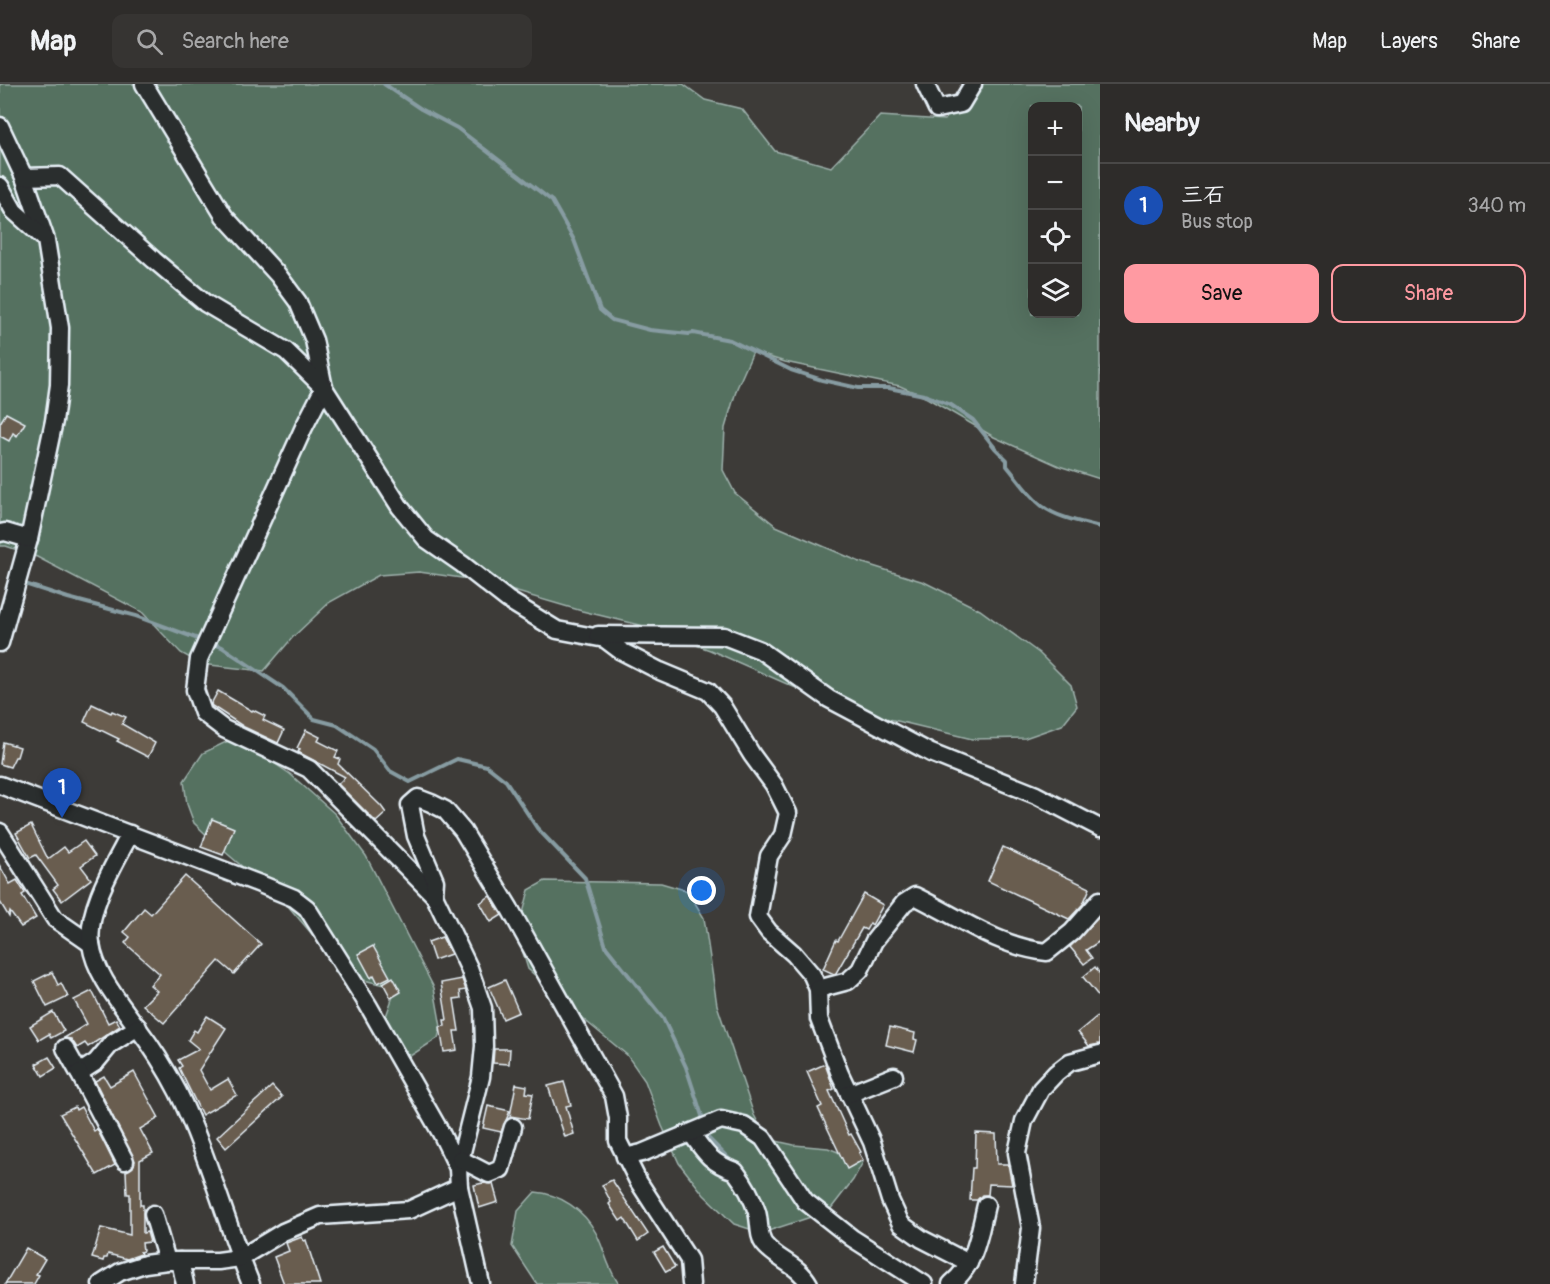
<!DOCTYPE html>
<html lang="en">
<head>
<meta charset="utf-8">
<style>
	body { margin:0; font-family:Pangolin,"Klee One",sans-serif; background:#363432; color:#f1f3f6 }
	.controls { position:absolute; right:18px; top:18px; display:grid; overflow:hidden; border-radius:12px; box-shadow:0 6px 24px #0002 }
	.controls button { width:54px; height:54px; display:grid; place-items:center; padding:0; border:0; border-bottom:2px solid #494847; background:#2e2c2a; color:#f1f3f6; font:30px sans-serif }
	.you { position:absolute; left:702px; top:807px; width:21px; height:21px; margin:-15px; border:4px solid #fff; border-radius:50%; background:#1a73e8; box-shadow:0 0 0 9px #1a73e833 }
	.badge { display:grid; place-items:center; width:39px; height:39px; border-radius:50%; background:#ff9aa2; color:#fff; font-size:20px; font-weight:700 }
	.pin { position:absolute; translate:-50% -50px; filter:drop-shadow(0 2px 3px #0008) }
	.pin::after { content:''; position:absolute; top:32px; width:21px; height:18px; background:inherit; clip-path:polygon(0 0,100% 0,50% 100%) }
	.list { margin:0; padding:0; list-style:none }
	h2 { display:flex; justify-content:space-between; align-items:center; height:78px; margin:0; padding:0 24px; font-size:26px }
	h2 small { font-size:20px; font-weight:400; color:#a7a7a8 }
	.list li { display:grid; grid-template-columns:39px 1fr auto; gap:18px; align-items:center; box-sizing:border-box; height:84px; padding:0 24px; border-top:2px solid #494847 }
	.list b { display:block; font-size:22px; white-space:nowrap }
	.list p { margin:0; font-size:20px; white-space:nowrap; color:#a7a7a8 }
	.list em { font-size:20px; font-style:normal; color:#a7a7a8 }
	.actions { display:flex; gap:12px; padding:18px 24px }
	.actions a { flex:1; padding:14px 0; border:2px solid #ff9aa2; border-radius:12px; text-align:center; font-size:21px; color:#ff9aa2 }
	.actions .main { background:#ff9aa2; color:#111 }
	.icon { flex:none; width:33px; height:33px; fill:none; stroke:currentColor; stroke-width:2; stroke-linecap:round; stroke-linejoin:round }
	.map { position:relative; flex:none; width:1100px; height:1200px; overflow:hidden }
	header { display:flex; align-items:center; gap:36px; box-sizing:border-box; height:84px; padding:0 30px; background:#2e2c2a; border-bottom:2px solid #494847 }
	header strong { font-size:28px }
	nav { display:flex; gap:33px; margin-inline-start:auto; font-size:21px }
	.search { width:420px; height:54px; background:#363432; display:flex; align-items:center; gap:15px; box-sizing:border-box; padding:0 21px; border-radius:12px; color:#a7a7a8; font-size:22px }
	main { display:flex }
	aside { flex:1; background:#2e2c2a }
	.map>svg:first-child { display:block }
	.green { fill:#557160; stroke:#9eb1ac; stroke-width:1.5; fill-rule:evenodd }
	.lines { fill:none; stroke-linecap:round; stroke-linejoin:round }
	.stream { stroke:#879ca2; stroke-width:4 }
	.building { fill:#695d50; stroke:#e8f1f8; stroke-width:1.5 }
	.minor-casing { stroke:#e8f1f8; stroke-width:21 }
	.minor { stroke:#2a2d2e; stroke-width:16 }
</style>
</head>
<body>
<header>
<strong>Map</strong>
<div class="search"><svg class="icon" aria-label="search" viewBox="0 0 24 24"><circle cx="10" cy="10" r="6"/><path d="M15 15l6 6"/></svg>Search here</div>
<nav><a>Map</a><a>Layers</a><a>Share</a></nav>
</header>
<main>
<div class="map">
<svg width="1100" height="1200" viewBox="0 0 1100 1200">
	<rect width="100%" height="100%" fill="#3d3b38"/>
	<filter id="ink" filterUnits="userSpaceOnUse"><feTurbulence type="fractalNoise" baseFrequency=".0167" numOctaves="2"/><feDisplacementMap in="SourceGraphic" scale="12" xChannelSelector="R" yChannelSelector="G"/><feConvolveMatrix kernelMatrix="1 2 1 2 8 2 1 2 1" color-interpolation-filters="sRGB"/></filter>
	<g filter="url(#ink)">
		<g class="green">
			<path d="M0,0H683L705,16L742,25L775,67L831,83L880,32L945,36L963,0H1100V395L1059,382L994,353L927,314L900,302L785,278L753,268L737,304L725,344L723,386L735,409L776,442L860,478L924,498L980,526L1039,569L1071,601L1077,622L1062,641L1025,654L972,655L889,635L821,615L710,566L640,541L582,527L476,496L419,488L379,491L330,518L293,553L264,587L201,580L181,569L142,528L37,473L6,462H0ZM1032,22H1078V230H1032Z"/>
			<polygon points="228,657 262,671 290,690 335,730 366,772 434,904 441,943 438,954 410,972 397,964 385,935 396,904 336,889 323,863 288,822 216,760 194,739 187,720 184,697 203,669"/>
			<polygon points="545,797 661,799 688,807 704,834 717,921 754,1031 767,1055 794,1061 828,1064 863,1078 853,1096 829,1127 762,1149 734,1140 704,1111 679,1079 662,1042 645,997 627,971 582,934 528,885 520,859 522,833 529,806"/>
			<path d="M535,1108C560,1110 584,1126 596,1149C605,1166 607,1184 619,1200H537L512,1162L518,1127Z"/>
		</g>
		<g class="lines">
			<g class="stream">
				<path d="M384,0L421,25L457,44L552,117L574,156L600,226L612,236L650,246L689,250L693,249L730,256L791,286L822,296L858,304H889L924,311L951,321L973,336L995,364L1007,376V382C1018,395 1028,411 1042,422C1058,434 1081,438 1100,443"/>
				<polyline points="28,501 68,514 136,532 201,556"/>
				<polyline points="211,559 222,563 283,604 314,635 337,641 373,665 390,687 410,698 457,675 487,682 506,697 537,744 585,794 606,863 663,934 686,983 704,1038"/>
				<polyline points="707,1048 708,1054 733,1079"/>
			</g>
		</g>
		<g class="building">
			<polygon points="6,329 25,339 17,352 13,349 9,357 0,352 0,339"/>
			<polygon points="218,607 252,627 253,626 265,632 263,636 284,646 278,659 244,643 212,622 211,620"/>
			<polygon points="92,620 111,629 112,627 126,633 122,640 155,659 148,673 117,657 119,655 84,638"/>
			<polygon points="306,646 320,653 318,657 338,667 335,673 340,675 338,680 381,722 386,729 376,738 338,700 345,693 298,668 300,665 297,664"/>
			<polygon points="3,658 20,663 17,673 15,673 10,683 0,680"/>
			<polygon points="212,735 234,744 223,771 201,763"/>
			<polygon points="31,741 48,775 64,763 68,768 84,757 95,772 81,782 91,795 62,817 53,805 58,801 36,771 30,774 16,749"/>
			<polygon points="1003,763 1090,804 1083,820 1069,835 988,797"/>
			<polygon points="0,782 10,800 17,796 25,809 22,811 36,834 21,843 10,828 9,833 0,818"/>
			<polygon points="185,792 261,860 234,890 219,877 164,939 143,921 157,907 150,901 160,890 125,859 130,853 124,848 144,824 151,830"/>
			<polygon points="864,810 883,821 872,841 870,839 866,846 862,844 836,889 834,890 823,885 836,856 838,857"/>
			<polygon points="490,812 502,831 491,838 480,819"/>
			<polygon points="1100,832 1100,857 1086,866 1092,874 1084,880 1070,863"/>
			<polygon points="442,853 451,870 434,876 428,858"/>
			<polygon points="373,862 390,893 378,899 374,891 371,894 358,870"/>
			<polygon points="1095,883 1100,890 1100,914 1083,893"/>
			<polygon points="52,888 58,901 61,899 68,913 47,923 34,897"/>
			<polygon points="393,893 401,908 391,914 383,899"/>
			<polygon points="462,895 466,906 460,907 461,914 454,915 459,947 454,947 457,966 444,968 440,943 445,942 444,936 447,936 441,899"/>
			<polygon points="505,896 519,928 503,935 489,903"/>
			<polygon points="92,907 108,939 116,935 120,942 88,963 85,959 77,964 71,955 64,954 87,940 74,916"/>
			<polygon points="53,928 64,947 51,954 49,950 39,956 30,942"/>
			<polygon points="1100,930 1100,960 1089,962 1078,948"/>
			<polygon points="207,932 226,944 199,986 210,1006 228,995 237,1011 202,1031 179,984 182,982 178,976 199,965 188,956 194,946 197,948"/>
			<polygon points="890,943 915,949 914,955 917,956 914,968 886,961"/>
			<polygon points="494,965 510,965 509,980 493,979"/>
			<polygon points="49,973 56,984 43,992 36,980"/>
			<polygon points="825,980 834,1005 829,1007 849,1051 851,1050 861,1068 859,1069 863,1076 847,1085 818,1024 822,1022 807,988"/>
			<polygon points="134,988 159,1034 140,1045 153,1069 140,1076 140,1121 143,1121 143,1149 147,1148 150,1158 142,1159 143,1167 140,1168 141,1170 127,1175 108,1170 107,1174 104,1174 103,1177 92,1174 101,1144 130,1151 130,1110 127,1110 126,1087 133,1083 135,1077 95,997 104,992 110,1002"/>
			<polygon points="564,998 571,1021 566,1022 574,1050 565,1053 548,1002"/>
			<polygon points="516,1000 527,1002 526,1009 533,1010 528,1035 510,1032"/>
			<polygon points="272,1002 282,1013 226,1064 217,1053"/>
			<polygon points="488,1022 510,1027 501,1048 483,1044"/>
			<polygon points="75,1023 76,1026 81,1023 94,1047 97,1045 115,1081 97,1091 60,1030"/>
			<polygon points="976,1049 996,1050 997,1080 1008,1080 1012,1101 989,1100 988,1111 982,1111 977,1116 970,1116 972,1084 975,1084"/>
			<polygon points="612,1096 648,1150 638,1157 624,1134 620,1137 609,1120 611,1118 602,1101"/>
			<polygon points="483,1099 493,1100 498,1118 479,1124 474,1101"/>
			<polygon points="302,1153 304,1157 306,1156 320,1200 284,1200 274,1173 289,1167 286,1159"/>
			<polygon points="663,1163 675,1183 666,1188 654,1168"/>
			<polygon points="26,1164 45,1175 36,1190 39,1191 34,1200 5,1200"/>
		</g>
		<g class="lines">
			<defs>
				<g id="minor">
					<polyline points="144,0 224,132 278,191 298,218 314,256 324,304 304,343 199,575 195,606 203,629 224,645 309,685 434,811 469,884 483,924 484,962 481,993 458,1084"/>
					<polyline points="925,0 937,25 961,20 973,0"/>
					<polyline points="0,42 24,93 46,156 60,244 59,301 54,337 29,455 0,559"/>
					<polyline points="24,93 60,92 154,176 205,219 286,267 324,304 400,423 426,455 462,480 508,516 557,546 605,555 621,567 660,587 708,607 722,622 752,671 774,701 788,729 783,751 769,772 758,833 769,848 794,870 812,891 818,905 819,935 840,990 872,1058 890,1116 901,1140 922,1155 969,1179"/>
					<polyline points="0,102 14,127 44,154"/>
					<polyline points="0,449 5,448 29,455"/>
					<polyline points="598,551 724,552 760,566 829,615 931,669 1036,711 1100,744"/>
					<polyline points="0,701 260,800 294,814 307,824 368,921 441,1049 458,1084 459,1103 481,1200"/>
					<polyline points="0,748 55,835 91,860"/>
					<path d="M130,750C115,779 86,825 91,860C95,890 120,919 137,943C153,964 166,985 178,1008C208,1070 225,1137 251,1200"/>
					<polyline points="434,811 435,797 416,752 410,721 418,714 431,719 445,726 463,747 510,825 614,1012 618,1034 618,1057 638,1097 689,1176 691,1200"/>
					<path d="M818,905L848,897L860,886L874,857L904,819L915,812C958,833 999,863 1047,868L1072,848L1100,816"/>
					<polyline points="65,964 79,989 96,978 111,960 138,943"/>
					<polyline points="79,989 125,1077"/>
					<polyline points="849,1010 894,992"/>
					<path d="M691,1049C705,1069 711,1079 735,1087C745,1100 752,1112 757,1128C760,1138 758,1152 764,1160C777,1176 799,1181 809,1200"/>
					<polyline points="625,1073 642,1069 721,1036 744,1041 763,1054 805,1117 852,1154 924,1200"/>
					<polyline points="460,1075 489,1090 501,1085 513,1043"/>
					<polyline points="153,1130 167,1177"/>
					<polyline points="180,1177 185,1200"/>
					<polyline points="101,1200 120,1188 145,1180 167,1177 218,1177 240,1174 283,1148 320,1132 409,1126 459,1103"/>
					<path d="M951,1200C976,1180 979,1150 986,1121"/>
					<polyline points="1024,1200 1031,1144 1017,1069 1024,1037 1041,1005 1056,989 1070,978 1100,970"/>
				</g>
			</defs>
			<use href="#minor" class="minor-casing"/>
			<use href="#minor" class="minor"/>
		</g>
	</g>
</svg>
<div class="controls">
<button>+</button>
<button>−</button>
<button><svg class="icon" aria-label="locate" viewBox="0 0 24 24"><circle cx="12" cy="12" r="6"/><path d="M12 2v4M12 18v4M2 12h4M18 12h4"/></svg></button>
<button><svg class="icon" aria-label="layers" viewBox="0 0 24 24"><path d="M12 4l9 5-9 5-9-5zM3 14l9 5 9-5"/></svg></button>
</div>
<div class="you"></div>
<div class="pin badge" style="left:62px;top:734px;background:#1a4fb4">1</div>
</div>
<aside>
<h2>Nearby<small></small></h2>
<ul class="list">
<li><span class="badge" style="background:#1a4fb4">1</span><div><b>三石</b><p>Bus stop</p></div><em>340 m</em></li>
</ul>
<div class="actions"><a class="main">Save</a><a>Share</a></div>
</aside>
</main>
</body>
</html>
